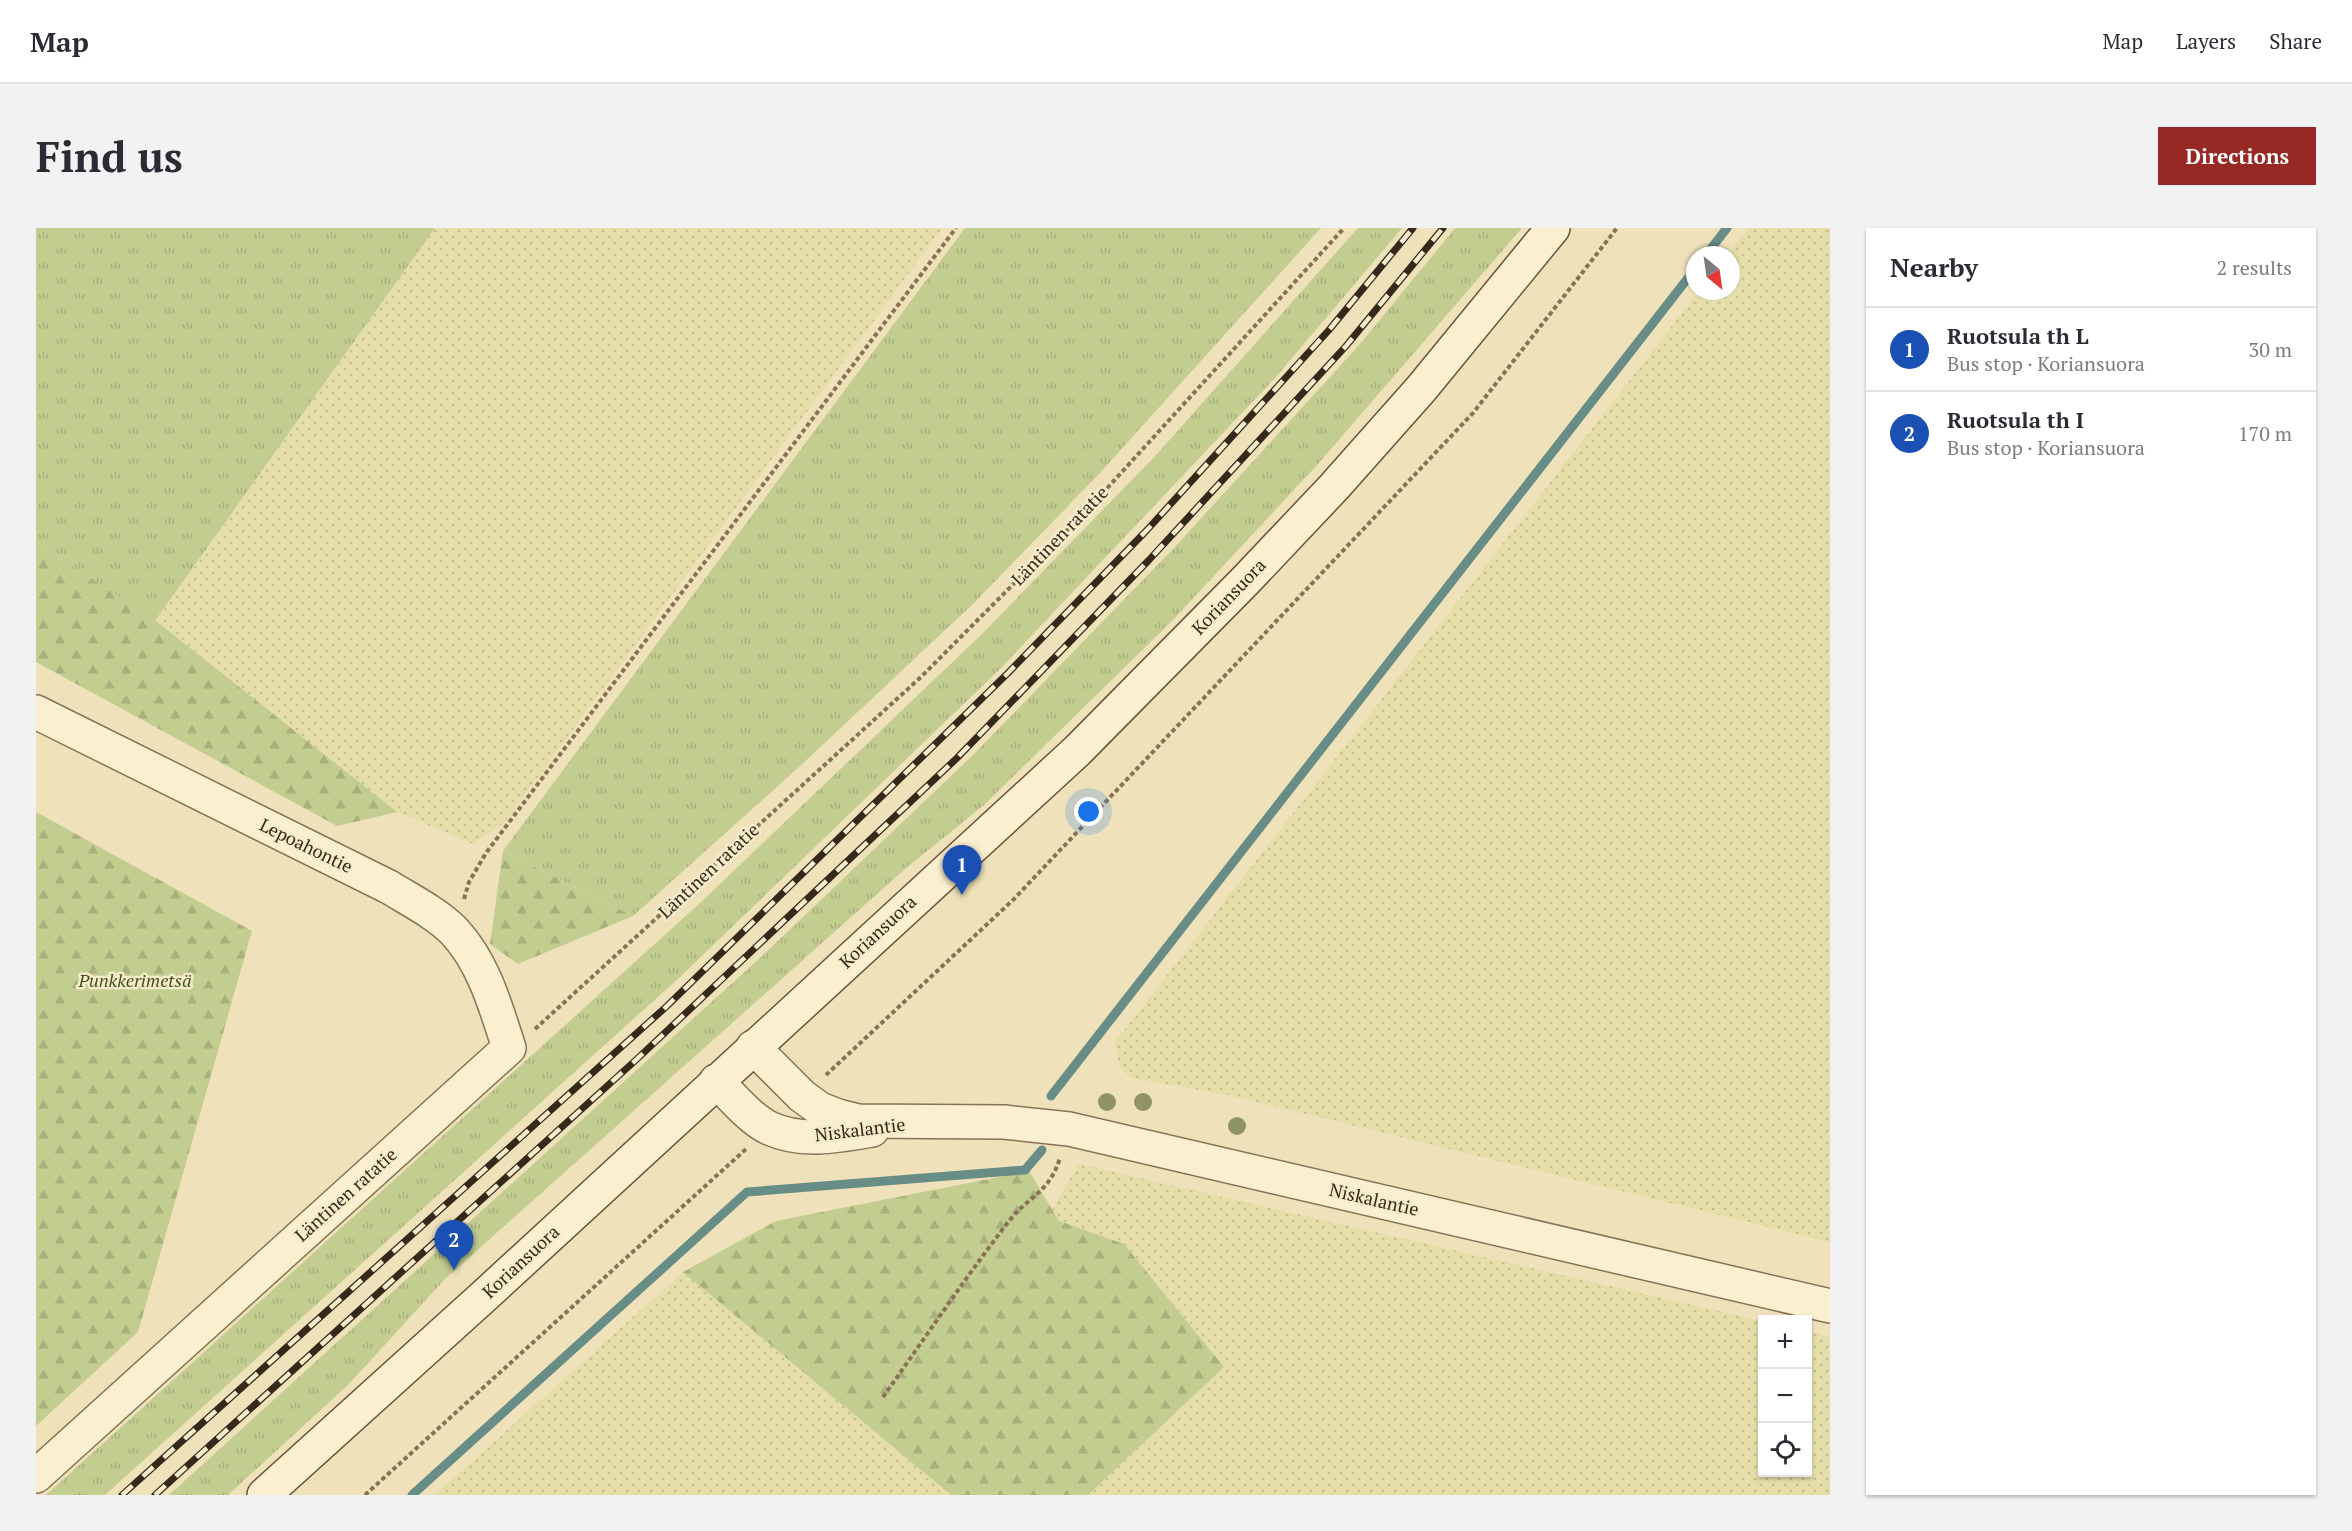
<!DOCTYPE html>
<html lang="en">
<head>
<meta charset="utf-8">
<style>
	body { margin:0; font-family:"PT Serif",serif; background:#f2f2f3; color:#2b2b33 }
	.controls { position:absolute; right:18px; bottom:18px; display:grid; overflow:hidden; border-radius:0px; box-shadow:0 2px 4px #0004 }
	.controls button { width:54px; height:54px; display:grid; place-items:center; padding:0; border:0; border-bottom:2px solid #e1e1e2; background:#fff; color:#2b2b33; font:30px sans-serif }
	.compass { position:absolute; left:1650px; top:18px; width:54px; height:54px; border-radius:50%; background:#fff; box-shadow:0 2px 4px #0004; rotate:151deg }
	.you { position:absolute; left:1053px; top:584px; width:21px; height:21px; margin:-15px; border:4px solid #fff; border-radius:50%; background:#1a73e8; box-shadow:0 0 0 9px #1a73e833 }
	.badge { display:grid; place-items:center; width:39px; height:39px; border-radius:50%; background:#982823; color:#fff; font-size:20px; font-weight:700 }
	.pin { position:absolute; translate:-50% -50px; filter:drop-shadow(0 2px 3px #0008) }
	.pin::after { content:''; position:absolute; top:32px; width:21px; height:18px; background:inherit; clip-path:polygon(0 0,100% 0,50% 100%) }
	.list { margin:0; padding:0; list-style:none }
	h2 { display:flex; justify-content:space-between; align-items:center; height:78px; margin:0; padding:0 24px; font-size:26px }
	h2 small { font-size:20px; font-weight:400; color:#7c7c81 }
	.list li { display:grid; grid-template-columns:39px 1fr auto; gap:18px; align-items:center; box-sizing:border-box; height:84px; padding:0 24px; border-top:2px solid #e1e1e2 }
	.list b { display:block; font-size:22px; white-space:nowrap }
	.list p { margin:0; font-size:20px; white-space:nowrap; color:#7c7c81 }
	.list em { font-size:20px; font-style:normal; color:#7c7c81 }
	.icon { flex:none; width:33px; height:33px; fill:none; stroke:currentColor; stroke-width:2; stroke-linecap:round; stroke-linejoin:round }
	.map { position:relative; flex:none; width:1794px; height:1267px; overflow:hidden; border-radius:0px }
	header { display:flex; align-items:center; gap:36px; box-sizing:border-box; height:84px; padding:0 30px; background:#fff; border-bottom:2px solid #e1e1e2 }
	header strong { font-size:28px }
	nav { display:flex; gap:33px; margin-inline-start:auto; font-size:21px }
	.intro { display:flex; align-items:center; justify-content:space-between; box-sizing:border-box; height:144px; padding:0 36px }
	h1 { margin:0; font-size:42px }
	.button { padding:15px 27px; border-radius:0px; background:#982823; color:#fff; font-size:21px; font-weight:700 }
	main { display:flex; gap:36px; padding:0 36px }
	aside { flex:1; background:#fff; border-radius:0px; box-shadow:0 2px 4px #0004 }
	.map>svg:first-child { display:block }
	.farmland { fill:url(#farmland-dots) }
	.grass { fill:url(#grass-tufts) }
	.forest { fill:url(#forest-firs) }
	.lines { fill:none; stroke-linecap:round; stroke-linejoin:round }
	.stream { stroke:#678d86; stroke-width:9 }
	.minor-casing { stroke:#877255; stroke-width:36 }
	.tertiary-casing { stroke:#877255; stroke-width:36 }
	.secondary-casing { stroke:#685338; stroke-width:36 }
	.path { stroke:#877255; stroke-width:4; stroke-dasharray:4.5 3; stroke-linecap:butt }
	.minor { stroke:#faefce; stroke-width:33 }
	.tertiary { stroke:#faefce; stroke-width:33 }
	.secondary { stroke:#faefce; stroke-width:33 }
	.rail-casing { stroke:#35291a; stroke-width:7 }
	.rail { stroke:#f6eccb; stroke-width:4.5; stroke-dasharray:14; stroke-linecap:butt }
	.tree { fill:#909366 }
	.labels { text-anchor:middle; stroke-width:5; stroke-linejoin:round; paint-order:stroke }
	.street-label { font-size:18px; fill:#35291a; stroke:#f6eccb }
	.park-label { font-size:18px; font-style:italic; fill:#435220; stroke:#f6eccb }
</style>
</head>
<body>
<header>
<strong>Map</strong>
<nav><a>Map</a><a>Layers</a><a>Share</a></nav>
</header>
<div class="intro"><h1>Find us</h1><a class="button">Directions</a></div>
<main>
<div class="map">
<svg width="1794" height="1267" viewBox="0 0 1794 1267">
	<defs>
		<pattern id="farmland-dots" width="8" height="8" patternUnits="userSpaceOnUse" patternTransform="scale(1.5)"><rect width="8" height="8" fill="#e5dea9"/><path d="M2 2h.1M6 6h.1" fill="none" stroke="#c5be91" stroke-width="1.8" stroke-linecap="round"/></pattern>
		<pattern id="grass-tufts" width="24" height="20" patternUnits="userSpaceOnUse" patternTransform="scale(1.5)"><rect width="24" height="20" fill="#c3cd90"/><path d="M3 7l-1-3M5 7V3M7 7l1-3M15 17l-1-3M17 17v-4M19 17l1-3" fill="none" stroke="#a8b07c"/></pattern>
		<pattern id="forest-firs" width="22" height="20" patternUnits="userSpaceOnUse" patternTransform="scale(1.5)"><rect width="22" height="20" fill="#c3cd90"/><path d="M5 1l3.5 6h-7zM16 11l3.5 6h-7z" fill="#a8b07c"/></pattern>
	</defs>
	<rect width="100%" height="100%" fill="#efe2bb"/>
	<g class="farmland">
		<polygon points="399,0 906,0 469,594 437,616 361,584 120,393"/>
		<polygon points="1713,0 1794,0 1794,1014 1192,867 1095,850 1083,839 1079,814 1663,63 1695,63 1695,27 1692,27"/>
		<polygon points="1043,936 1726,1093 1726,1244 1772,1244 1772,1104 1794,1109 1794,1267 1052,1267 1188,1139 1088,1016 1023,993 1016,982"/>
		<polygon points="647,1044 915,1267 399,1267"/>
	</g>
	<g class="grass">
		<polygon points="0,0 399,0 119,393 0,315"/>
		<polygon points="929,0 1285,0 1063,246 938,375 763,539 597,688 467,623"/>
		<polygon points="1322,0 1366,0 1240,149 964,441 643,750 69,1267 10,1267 664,675 946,406 1121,226"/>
		<polygon points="1419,0 1486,0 1282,236 1134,395 948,577 869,641 409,1051 313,1156 192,1267 133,1267 725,729 937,527 1138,320 1324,116"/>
	</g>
	<g class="forest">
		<polygon points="0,315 120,393 361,584 301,598 0,434"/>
		<polygon points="0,584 216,703 102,1104 0,1198"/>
		<polygon points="467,623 597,688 482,736 454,716"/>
		<polygon points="993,943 1023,993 1088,1016 1188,1139 1052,1267 915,1267 647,1044 740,993"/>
	</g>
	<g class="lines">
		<g class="stream">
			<polyline points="1670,27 1691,0"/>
			<polyline points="1015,868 1659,41"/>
			<polyline points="376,1267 711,964 989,942 1006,922"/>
		</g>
		<defs>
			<path id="minor" d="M0,484L353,659C374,672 400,685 418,703C448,735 460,780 473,820L0,1248"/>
			<g id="tertiary">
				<polyline points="717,819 766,868 784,881 802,888 822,893 968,894 1033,901 1794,1078"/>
				<path d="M680,853C696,868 713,890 733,900C765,915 802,908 836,902"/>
			</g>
			<polyline id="secondary" points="228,1267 446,1070 1041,523 1210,352 1298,259 1385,161 1517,0"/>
		</defs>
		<use href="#minor" class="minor-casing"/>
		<use href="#tertiary" class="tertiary-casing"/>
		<use href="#secondary" class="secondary-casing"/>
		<g class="path">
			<polyline points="428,671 433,654 450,625 920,0"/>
			<polyline points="499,801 885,449 1054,279 1308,0"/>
			<polyline points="790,847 977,672 1437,185 1581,0"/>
			<path d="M847,1169C889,1110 929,1050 973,993C993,968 1013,965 1024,930"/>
			<polyline points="329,1267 710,921"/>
		</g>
		<use href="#minor" class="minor"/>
		<use href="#tertiary" class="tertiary"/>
		<use href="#secondary" class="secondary"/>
		<defs>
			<g id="rail">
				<polyline points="86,1267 631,778 972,445 1111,302 1293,102 1377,0"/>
				<polyline points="119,1267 601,831 921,530 1113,332 1310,118 1407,0"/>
			</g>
		</defs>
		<use href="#rail" class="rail-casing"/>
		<use href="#rail" class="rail"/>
	</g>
	<g class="tree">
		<circle cx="1071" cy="874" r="9"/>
		<circle cx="1107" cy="874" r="9"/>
		<circle cx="1201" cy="898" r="9"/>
	</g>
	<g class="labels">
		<g class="street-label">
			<text transform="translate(1024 308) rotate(-46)" y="6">Läntinen ratatie</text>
			<text transform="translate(1193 369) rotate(-46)" y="6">Koriansuora</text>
			<text transform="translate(270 618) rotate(26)" y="6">Lepoahontie</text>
			<text transform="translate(673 643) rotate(-43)" y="6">Läntinen ratatie</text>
			<text transform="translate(842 704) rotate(-43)" y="6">Koriansuora</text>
			<text transform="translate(824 902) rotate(-7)" y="6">Niskalantie</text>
			<text transform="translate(310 967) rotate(-42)" y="6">Läntinen ratatie</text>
			<text transform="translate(1338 972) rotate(13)" y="6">Niskalantie</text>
			<text transform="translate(485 1034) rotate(-43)" y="6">Koriansuora</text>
		</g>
		<g class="park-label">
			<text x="99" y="759">Punkkerimetsä</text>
		</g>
	</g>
</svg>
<div class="controls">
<button>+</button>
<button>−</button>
<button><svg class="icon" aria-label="locate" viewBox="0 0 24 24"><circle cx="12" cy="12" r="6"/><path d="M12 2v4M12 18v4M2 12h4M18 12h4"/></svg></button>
</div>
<svg class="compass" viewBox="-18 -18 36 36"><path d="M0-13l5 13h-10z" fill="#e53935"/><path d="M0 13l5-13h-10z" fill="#7c7c81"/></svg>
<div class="you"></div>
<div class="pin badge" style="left:926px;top:667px;background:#1a4fb4">1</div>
<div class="pin badge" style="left:418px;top:1042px;background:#1a4fb4">2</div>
</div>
<aside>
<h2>Nearby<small>2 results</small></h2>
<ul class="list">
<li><span class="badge" style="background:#1a4fb4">1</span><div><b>Ruotsula th L</b><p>Bus stop · Koriansuora</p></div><em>30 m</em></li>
<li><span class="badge" style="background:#1a4fb4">2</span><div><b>Ruotsula th I</b><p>Bus stop · Koriansuora</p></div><em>170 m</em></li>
</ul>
</aside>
</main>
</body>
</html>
